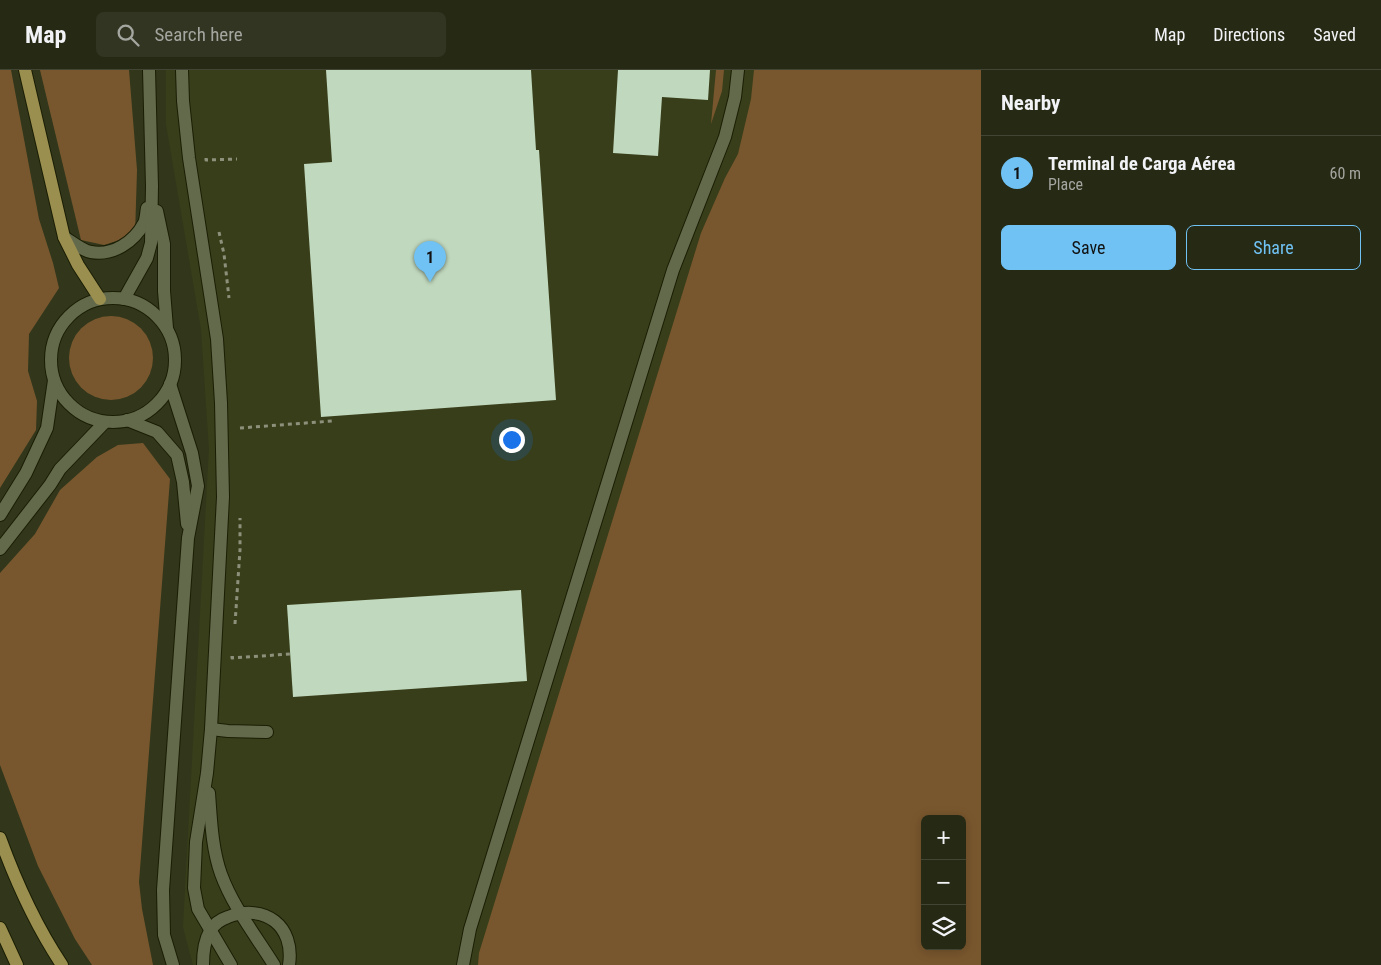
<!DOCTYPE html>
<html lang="en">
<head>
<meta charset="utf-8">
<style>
	body { margin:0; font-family:"Roboto Condensed",sans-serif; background:#323522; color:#f1f3f6 }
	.controls { position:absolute; right:15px; bottom:15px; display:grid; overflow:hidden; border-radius:8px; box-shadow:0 2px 12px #0003 }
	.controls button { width:45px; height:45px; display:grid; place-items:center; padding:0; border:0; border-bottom:1px solid #424534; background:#262914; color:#f1f3f6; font:25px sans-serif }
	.you { position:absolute; left:511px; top:369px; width:18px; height:18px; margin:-12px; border:4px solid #fff; border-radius:50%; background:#1a73e8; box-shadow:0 0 0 8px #1a73e833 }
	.badge { display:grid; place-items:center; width:32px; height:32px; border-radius:50%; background:#70c2f4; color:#111; font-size:16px; font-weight:700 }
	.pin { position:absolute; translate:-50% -41px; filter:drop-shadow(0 1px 2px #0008) }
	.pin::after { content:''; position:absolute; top:26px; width:18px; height:15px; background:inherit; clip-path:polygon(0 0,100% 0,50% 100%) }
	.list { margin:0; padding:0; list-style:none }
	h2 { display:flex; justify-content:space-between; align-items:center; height:65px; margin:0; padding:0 20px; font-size:21px }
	h2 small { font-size:16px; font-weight:400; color:#a4a6a0 }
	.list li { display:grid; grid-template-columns:32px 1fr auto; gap:15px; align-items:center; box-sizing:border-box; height:75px; padding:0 20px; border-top:1px solid #424534 }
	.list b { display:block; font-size:19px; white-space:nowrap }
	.list p { margin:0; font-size:16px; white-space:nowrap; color:#a4a6a0 }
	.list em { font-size:16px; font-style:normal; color:#a4a6a0 }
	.actions { display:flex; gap:10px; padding:15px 20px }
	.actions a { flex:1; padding:11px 0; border:1px solid #70c2f4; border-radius:8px; text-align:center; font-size:18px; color:#70c2f4 }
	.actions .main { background:#70c2f4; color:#111 }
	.icon { flex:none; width:28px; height:28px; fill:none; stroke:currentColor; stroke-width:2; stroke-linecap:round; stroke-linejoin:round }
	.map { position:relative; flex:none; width:981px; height:895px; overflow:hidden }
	header { display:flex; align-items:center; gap:30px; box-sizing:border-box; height:70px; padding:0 25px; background:#262914; border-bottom:1px solid #424534 }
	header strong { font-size:24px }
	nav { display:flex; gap:28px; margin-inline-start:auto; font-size:18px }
	.search { width:350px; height:45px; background:#323522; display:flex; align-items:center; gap:12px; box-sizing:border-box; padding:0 18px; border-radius:8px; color:#a4a6a0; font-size:19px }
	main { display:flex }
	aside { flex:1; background:#262914 }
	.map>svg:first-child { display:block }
	.built { fill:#383e1a; fill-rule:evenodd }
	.green { fill:#79572e; fill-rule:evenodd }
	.building { fill:#c0d8bd }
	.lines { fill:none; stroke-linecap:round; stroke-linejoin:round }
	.service-casing { stroke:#1a1e04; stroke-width:14 }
	.minor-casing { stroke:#1a1e04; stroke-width:14 }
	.tertiary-casing { stroke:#1a1e04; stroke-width:14 }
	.primary-casing { stroke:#1a1e04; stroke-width:14 }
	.path { stroke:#8d917b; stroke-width:3; stroke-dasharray:4 4; stroke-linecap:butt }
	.service { stroke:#63694b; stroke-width:12 }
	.minor { stroke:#63694b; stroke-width:12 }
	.tertiary { stroke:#63694b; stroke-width:12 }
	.primary { stroke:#9b8f50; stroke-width:12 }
</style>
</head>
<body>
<header>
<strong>Map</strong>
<div class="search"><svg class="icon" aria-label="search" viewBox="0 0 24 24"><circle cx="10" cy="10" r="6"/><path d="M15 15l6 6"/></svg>Search here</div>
<nav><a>Map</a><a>Directions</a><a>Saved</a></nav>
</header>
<main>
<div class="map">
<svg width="981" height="895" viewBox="0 0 981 895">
	<rect width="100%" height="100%" fill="#32371b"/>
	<path class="built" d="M166,0H981V895H193L183,857L209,379L201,259L166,54ZM925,749H962V876H925Z"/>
	<g class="green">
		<polygon points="0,0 11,0 39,149 53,193 59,218 29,264 28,301 37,331 36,360 0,418"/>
		<polygon points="40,0 129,0 137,100 135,165 104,175 81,170"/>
		<polygon points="716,0 724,0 722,21 711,54"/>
		<path d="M754,0H981V895H478L479,883L701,163L725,108L738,84L751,29ZM925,749H962V876H925Z"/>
		<circle cx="111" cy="288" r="42"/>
		<polygon points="143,373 170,409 139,812 142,839 153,895 92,895 75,869 38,796 0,695 0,503 35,464 60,420 97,387 118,375"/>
	</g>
	<g class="building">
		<polygon points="326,0 531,0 536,80 539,80 556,330 321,347 304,94 332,92"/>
		<polygon points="618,0 710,0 708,30 662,27 658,86 613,83"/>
		<polygon points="521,520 527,611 293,627 287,535"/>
	</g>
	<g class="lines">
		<defs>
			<g id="service">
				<polyline points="182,0 183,31 189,88 217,269 221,333 223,427 211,659 207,703 196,772 194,818 198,839 231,895"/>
				<polyline points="157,141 164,174 164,221 167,258"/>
				<path d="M64,167C72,172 83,181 91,182C113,186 134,172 144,153C146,149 146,143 147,138"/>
				<polyline points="124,229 147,188 151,173 152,116 149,0"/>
				<polyline points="211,659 228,661 267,662"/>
				<path d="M209,723C211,750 212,779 221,804C233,837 256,866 274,895"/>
				<path d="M203,895C203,883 204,871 210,861C214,854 222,849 228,847C265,833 295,856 289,895"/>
				<polyline points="463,895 470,859 673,200 725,67 735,27 738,0"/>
			</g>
			<g id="minor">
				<polyline points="170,314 192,383 198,416 188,468 163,820 164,865 173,895"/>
				<polyline points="127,350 157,362 177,385 183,412 187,454"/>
			</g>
			<g id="tertiary">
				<circle cx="113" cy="290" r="62"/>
				<polyline points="0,445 26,403 47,358 54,310"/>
				<polyline points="0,479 50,415 60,399 105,352"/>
			</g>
			<g id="primary">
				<polyline points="25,0 64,167 78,195 100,229"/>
				<path d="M0,768C16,812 36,856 62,895"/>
				<polyline points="0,858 17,895"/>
			</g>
		</defs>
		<use href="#service" class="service-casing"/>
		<use href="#minor" class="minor-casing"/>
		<use href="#tertiary" class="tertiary-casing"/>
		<use href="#primary" class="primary-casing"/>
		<g class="path">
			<polyline points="206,88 206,90 237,89"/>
			<polyline points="219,162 224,184 229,228"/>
			<polyline points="240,358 332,351"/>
			<polyline points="235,554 240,480 240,448"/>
			<polyline points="232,586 232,588 290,584"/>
		</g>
		<use href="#service" class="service"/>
		<use href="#minor" class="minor"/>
		<use href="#tertiary" class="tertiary"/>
		<use href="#primary" class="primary"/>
	</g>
</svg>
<div class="controls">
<button>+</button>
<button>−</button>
<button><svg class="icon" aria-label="layers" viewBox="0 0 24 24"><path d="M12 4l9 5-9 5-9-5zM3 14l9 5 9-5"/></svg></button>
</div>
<div class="you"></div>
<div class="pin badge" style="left:430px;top:212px">1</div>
</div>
<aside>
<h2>Nearby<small></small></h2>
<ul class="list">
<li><span class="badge">1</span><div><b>Terminal de Carga Aérea</b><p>Place</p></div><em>60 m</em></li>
</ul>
<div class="actions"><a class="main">Save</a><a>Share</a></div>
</aside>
</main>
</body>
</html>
